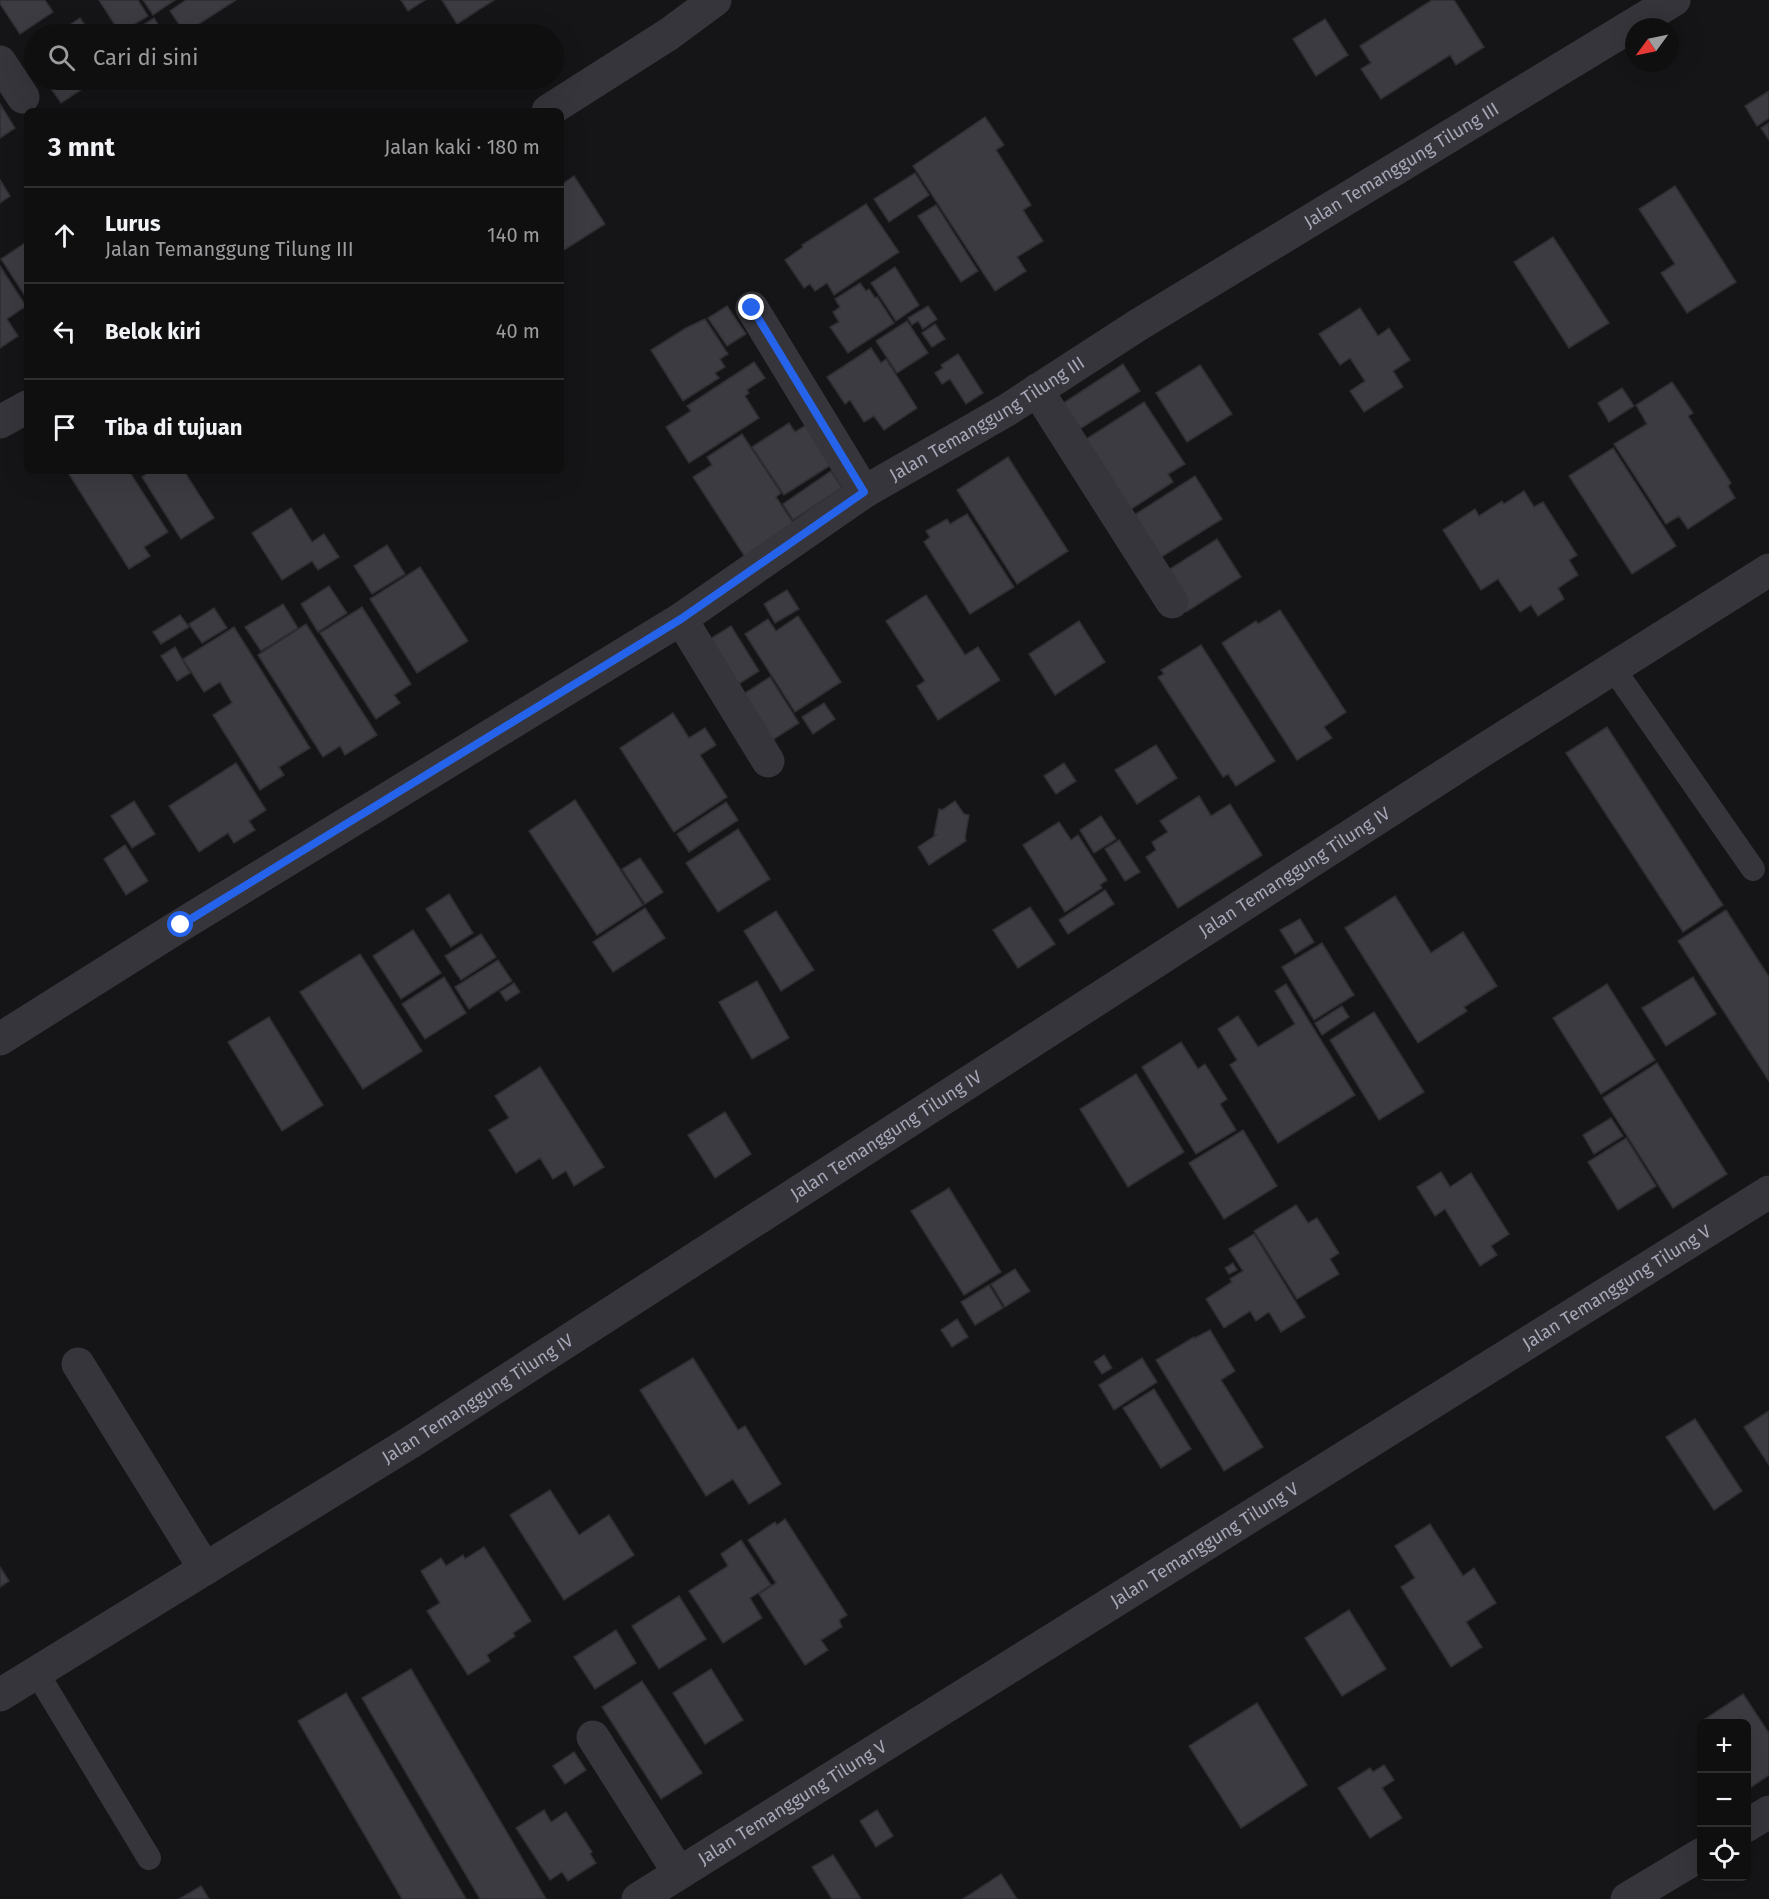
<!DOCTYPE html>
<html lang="id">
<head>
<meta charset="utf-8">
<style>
	body { margin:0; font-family:"Fira Sans",sans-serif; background:#1e1d1e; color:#f1f3f6 }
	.controls { position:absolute; right:18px; bottom:18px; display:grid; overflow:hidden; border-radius:9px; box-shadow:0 6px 24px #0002 }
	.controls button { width:54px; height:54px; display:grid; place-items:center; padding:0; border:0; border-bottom:2px solid #302f30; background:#100f10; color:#f1f3f6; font:30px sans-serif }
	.compass { position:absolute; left:1625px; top:18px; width:54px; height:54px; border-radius:50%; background:#100f10; box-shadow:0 6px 24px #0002; rotate:237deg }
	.stop { position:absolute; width:18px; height:18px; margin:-14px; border:4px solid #2563eb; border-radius:50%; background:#fff }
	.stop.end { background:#2563eb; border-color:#fff; box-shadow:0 2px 6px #0008 }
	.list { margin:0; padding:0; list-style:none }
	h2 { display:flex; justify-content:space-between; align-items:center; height:78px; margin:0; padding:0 24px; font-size:26px }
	h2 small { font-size:20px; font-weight:400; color:#9c9c9f }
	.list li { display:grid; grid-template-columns:39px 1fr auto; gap:18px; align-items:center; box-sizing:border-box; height:96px; padding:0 24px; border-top:2px solid #302f30 }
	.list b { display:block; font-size:22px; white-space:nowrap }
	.list p { margin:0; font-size:20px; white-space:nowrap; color:#9c9c9f }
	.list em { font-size:20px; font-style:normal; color:#9c9c9f }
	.icon { flex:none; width:33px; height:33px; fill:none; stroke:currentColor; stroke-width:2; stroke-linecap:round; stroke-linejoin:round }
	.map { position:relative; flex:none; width:1769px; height:1899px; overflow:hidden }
	.search { position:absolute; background:#100f10; box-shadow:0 6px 24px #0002; left:24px; top:24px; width:540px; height:66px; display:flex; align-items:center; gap:15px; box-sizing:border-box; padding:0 21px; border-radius:33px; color:#9c9c9f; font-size:22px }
	.panel { position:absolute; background:#100f10; box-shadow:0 6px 24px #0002; left:24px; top:108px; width:540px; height:366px; border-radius:9px }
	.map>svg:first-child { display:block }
	.building { fill:#3c3b41; stroke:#2f2e32; stroke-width:1.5 }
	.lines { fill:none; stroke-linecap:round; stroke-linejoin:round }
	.service { stroke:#36353b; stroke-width:24 }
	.minor { stroke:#36353b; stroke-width:33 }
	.route { stroke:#2563eb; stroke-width:8 }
	.labels { text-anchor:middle; stroke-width:4.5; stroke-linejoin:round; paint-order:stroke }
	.street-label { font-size:18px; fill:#a6a7b7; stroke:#100f11 }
</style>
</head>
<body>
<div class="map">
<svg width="1769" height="1899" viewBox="0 0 1769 1899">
	<rect width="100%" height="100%" fill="#151416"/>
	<g class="building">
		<polygon points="0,0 45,0 53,12 20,34 0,4"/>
		<polygon points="99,0 138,0 148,16 120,33"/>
		<polygon points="143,0 175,0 153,15"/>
		<polygon points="186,0 236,0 185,33 170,11"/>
		<polygon points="401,0 425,0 408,11"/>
		<polygon points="442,0 494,0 457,24"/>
		<polygon points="1432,0 1454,0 1484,47 1456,65 1450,55 1381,99 1361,69 1371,63 1360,46"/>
		<polygon points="80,18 91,34 56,34"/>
		<polygon points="154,18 161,29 152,34 133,34 131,33"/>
		<polygon points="1325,19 1348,55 1316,76 1293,39"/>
		<polygon points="34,49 34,63 28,53"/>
		<polygon points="45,80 92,80 93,82 61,103"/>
		<polygon points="1769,91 1769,118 1757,126 1745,106"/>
		<polygon points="0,104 15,128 0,138"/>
		<polygon points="985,117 1004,145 996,150 1031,205 1023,210 1043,241 1017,257 1026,271 995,291 913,166"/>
		<polygon points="1769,123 1769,140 1761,128"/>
		<polygon points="915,173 929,195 889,222 874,199"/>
		<polygon points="574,176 605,224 561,252 561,185"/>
		<polygon points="0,180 10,196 0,203"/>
		<polygon points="1675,186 1736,282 1687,313 1661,273 1675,264 1639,209"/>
		<polygon points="866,204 899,252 834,295 827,283 815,291 810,284 804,288 785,260 803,247 802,245"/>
		<polygon points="936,205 978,271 961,282 918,216"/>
		<polygon points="1553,237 1609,323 1569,348 1514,262"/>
		<polygon points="25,243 27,246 27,299 1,259"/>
		<polygon points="0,266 26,306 7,319 18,336 0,348"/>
		<polygon points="895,267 919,305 896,321 871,283"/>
		<polygon points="860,283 866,291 869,289 875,298 877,297 894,323 848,353 830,327 839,322 833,312 840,307 835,299"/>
		<polygon points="727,306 746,334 727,346 708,318"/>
		<polygon points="928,306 937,319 923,329 918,321 912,325 908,318"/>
		<polygon points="1360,308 1378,336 1389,328 1410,360 1393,371 1403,387 1364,412 1350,391 1365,381 1350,358 1340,365 1319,334"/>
		<polygon points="705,319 728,354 720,359 725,367 715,373 719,378 683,401 651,350 686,328"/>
		<polygon points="907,321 928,353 897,373 876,341"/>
		<polygon points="935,324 945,339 932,347 922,333"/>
		<polygon points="871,348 881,363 886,359 917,408 884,430 874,416 864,422 850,400 845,404 827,377"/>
		<polygon points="958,354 983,393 966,404 950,379 942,384 935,373 943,368 941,365"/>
		<polygon points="754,362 765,378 747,390 749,393 745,396 759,418 689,463 666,427 691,411 687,406"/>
		<polygon points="1123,364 1140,391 1075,432 1059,406"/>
		<polygon points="1200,365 1232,414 1187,442 1156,393"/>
		<polygon points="1672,382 1693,413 1688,416 1731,483 1728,486 1735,498 1688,529 1679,516 1666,524 1614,444 1647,424 1636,405"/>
		<polygon points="1622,388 1634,406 1609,422 1598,403"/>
		<polygon points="1144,402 1185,464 1168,474 1173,482 1122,515 1077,445"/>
		<polygon points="789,423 795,432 808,424 834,463 784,495 752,447"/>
		<polygon points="742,434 781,493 776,497 794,524 745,557 693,477 712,465 707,457"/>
		<polygon points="1613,448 1676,546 1632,574 1569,476"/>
		<polygon points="1008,457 1068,551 1017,584 957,490"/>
		<polygon points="67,471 129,471 168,532 144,547 150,556 129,569"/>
		<polygon points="151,471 184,471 214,518 181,539 142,477"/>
		<polygon points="831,471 842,488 793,520 783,504"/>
		<polygon points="1195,476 1222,519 1155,561 1128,519"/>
		<polygon points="1524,491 1534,507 1543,502 1577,555 1569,560 1578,575 1558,588 1564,599 1538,616 1531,605 1520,612 1498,579 1481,590 1443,530 1475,509 1479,516 1502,501 1504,504"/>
		<polygon points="291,508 312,542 324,534 339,557 318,570 312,561 282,580 252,533"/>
		<polygon points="967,514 1014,587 970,614 924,542 930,537 926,531 947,519 950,524"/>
		<polygon points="1217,539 1241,577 1186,612 1162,574"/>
		<polygon points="387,545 405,574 372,594 354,566"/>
		<polygon points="420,567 468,641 417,673 370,599"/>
		<polygon points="329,586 347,613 318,632 301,604"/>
		<polygon points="787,590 799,609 775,623 764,604"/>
		<polygon points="926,595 965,655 978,647 1000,680 938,720 917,686 925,681 886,621"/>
		<polygon points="283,604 298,628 261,651 245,627"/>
		<polygon points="362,607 411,684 394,695 400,703 376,719 320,633"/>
		<polygon points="214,608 227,628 202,643 189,624"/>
		<polygon points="1280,610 1346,712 1324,727 1332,738 1297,760 1222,643 1256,621 1258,624"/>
		<polygon points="180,615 189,627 161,644 153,632"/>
		<polygon points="798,616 841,682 795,712 745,634 768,619 776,631"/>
		<polygon points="1079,621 1105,662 1055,695 1029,654"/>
		<polygon points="306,624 377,735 345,755 340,746 323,757 258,655"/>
		<polygon points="731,626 759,671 731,689 702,644"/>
		<polygon points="234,627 310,748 279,767 284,775 260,790 213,715 232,703 220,682 204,692 183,659"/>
		<polygon points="1201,645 1275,761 1236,786 1228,774 1223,777 1158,677 1164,674 1161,670"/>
		<polygon points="175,647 190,673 177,681 161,656"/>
		<polygon points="770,677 799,723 763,746 734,700"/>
		<polygon points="824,703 835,719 813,734 802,717"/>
		<polygon points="673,713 689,738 705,728 716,745 700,755 727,797 674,832 620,748"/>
		<polygon points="1607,727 1723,905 1683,932 1566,753"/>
		<polygon points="1156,745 1177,778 1137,804 1115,770"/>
		<polygon points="236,763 266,810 249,821 255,830 234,843 228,833 199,852 169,806"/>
		<polygon points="1064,763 1076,781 1056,794 1044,776"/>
		<polygon points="1199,796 1211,816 1230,804 1262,855 1178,908 1146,857 1156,850 1152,842 1168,832 1160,821"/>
		<polygon points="575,800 643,905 597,935 529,831"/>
		<polygon points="134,801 155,834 132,848 111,816"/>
		<polygon points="955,801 964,814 969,815 965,838 966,841 929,865 918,847 936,835 934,835 939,809 942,810"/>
		<polygon points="726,802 738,820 689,852 677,834"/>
		<polygon points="1101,816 1116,839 1094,853 1080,830"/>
		<polygon points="1059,822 1071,840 1078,835 1107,880 1100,885 1102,888 1065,912 1023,845"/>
		<polygon points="738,829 770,879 718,912 686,863"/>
		<polygon points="1119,840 1140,872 1125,881 1105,849"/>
		<polygon points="125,845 148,881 126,895 104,859"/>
		<polygon points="640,858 663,892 645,904 622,869"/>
		<polygon points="1105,890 1114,904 1068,934 1059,920"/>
		<polygon points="449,894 473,933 451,947 426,909"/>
		<polygon points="1395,896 1431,953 1463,932 1497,986 1464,1007 1467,1011 1418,1043 1345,928"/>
		<polygon points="1030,907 1055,944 1018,968 993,930"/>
		<polygon points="645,908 665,938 613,972 593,942"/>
		<polygon points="1726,910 1769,977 1769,1081 1678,941"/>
		<polygon points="776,911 814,970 781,991 744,931"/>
		<polygon points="1300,919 1314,942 1295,954 1280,930"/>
		<polygon points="413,930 441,973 401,999 373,956"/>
		<polygon points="481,934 496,957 461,980 445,956"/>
		<polygon points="1322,943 1354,995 1314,1020 1282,967"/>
		<polygon points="360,954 422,1051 363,1089 300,992"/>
		<polygon points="498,960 512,981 469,1009 455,987"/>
		<polygon points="444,977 466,1013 425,1039 402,1004"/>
		<polygon points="1693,977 1716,1014 1666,1046 1642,1008"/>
		<polygon points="757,981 789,1038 752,1059 719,1002"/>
		<polygon points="514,983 520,992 506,1001 500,992"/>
		<polygon points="1286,984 1355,1095 1278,1143 1230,1065 1237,1060 1218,1029 1238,1016 1258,1047 1295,1024 1275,991"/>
		<polygon points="1607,984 1655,1060 1601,1094 1553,1018"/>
		<polygon points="1342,1006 1349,1017 1322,1035 1315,1023"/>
		<polygon points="1374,1012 1424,1092 1379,1120 1330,1040"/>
		<polygon points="269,1017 323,1105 282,1131 228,1042"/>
		<polygon points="1181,1042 1198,1069 1205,1064 1227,1099 1220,1104 1236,1130 1196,1154 1142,1067"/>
		<polygon points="1657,1063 1727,1174 1673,1208 1603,1098"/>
		<polygon points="540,1067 604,1167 574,1186 566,1171 553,1179 540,1158 516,1173 489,1130 509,1118 495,1096"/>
		<polygon points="1136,1074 1184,1152 1128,1187 1080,1109"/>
		<polygon points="725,1112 751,1154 715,1178 688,1135"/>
		<polygon points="1611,1118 1623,1136 1594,1154 1583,1135"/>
		<polygon points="1243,1130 1277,1186 1224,1219 1189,1163"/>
		<polygon points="1626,1138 1656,1186 1618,1210 1588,1162"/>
		<polygon points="1441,1172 1450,1187 1471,1173 1509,1234 1491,1246 1497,1255 1480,1266 1445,1209 1435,1216 1417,1187"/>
		<polygon points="949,1188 1001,1272 964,1295 911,1211"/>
		<polygon points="1296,1205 1308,1223 1317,1218 1339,1253 1330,1259 1339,1274 1297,1299 1254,1231"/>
		<polygon points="1254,1234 1305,1317 1281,1332 1269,1312 1256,1321 1250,1311 1224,1328 1206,1299 1232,1282 1230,1279 1243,1271 1229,1249"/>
		<polygon points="1233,1263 1237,1270 1229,1274 1225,1268"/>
		<polygon points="1015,1269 1030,1291 1005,1307 991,1284"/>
		<polygon points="989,1285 1003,1308 975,1325 961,1302"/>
		<polygon points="957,1319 968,1337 952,1347 941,1330"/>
		<polygon points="1210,1330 1235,1371 1221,1380 1263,1447 1224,1471 1156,1360 1194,1337 1195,1338"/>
		<polygon points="1104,1355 1112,1368 1102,1374 1094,1362"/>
		<polygon points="693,1358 738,1430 745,1426 781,1484 749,1504 733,1479 706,1496 640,1390"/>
		<polygon points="1142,1358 1157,1382 1114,1410 1099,1385"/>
		<polygon points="1154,1389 1191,1449 1161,1468 1123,1408"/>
		<polygon points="1769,1411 1769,1465 1744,1427"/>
		<polygon points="1695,1419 1742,1491 1714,1510 1666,1437"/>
		<polygon points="550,1490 579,1535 609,1515 634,1555 564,1600 510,1515"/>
		<polygon points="785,1519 847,1615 839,1620 842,1627 821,1640 828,1650 805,1665 759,1594 776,1583 748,1540 775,1522 777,1525"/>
		<polygon points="1430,1524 1463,1576 1474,1568 1496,1603 1466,1622 1482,1647 1451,1667 1401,1587 1415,1578 1395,1546"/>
		<polygon points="741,1540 771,1585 750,1598 762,1618 723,1643 689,1591 728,1566 721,1554"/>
		<polygon points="484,1547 531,1621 513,1633 515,1636 487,1655 490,1661 468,1675 427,1611 440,1603 421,1571 441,1558 446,1566 463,1555 465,1559"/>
		<polygon points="0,1567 9,1581 0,1587"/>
		<polygon points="679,1596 706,1639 659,1669 632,1626"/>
		<polygon points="1349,1610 1386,1669 1342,1696 1305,1638"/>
		<polygon points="616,1630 636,1663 595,1689 574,1657"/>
		<polygon points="411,1669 546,1899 480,1899 362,1698"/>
		<polygon points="711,1669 743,1720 705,1744 673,1693"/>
		<polygon points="642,1681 702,1773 661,1799 602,1707"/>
		<polygon points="346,1693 466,1899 402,1899 298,1721"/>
		<polygon points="1743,1694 1769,1733 1769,1775 1747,1790 1746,1724 1704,1724 1702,1721"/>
		<polygon points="1257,1703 1307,1785 1241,1828 1189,1746"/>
		<polygon points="574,1752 586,1770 565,1784 553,1766"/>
		<polygon points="1384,1765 1394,1780 1382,1788 1402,1818 1370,1838 1338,1788 1370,1768 1373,1772"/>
		<polygon points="544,1810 551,1822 566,1812 592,1852 590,1854 596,1863 568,1881 562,1872 550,1880 516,1828"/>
		<polygon points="877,1810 893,1836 876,1847 860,1821"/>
		<polygon points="833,1855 861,1899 832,1899 812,1867"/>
		<polygon points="1001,1874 1017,1899 963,1899"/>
		<polygon points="201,1886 209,1899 179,1899"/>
	</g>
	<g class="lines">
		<g class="service">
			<polyline points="1613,668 1753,869"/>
			<polyline points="37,1673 149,1858"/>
		</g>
		<g class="minor">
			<polyline points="0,62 23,97"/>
			<polyline points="548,111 669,34 715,0"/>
			<polyline points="752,308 864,492"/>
			<polyline points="1037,390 1172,602"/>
			<polyline points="0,422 27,407"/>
			<polyline points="681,619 768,761"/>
			<path id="s1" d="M0,1039L181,925L681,619L864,492L1007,410L1138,325L1674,0"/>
			<polyline points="78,1364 205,1569"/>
			<path id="s2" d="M0,1695L411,1442L1485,749L1769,570"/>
			<polyline points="593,1737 679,1873"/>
			<polyline points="1746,1826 1769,1812"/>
			<path id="s3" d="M638,1899L1769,1192"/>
			<polyline points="1627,1899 1702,1854"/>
		</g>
	</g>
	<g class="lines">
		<polyline class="route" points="181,925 681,619 864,492 752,308"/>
	</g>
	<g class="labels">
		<g class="street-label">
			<text dy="6" stroke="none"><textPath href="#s1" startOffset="1652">Jalan Temanggung Tilung III</textPath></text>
			<text dy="6" stroke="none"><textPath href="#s1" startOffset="1166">Jalan Temanggung Tilung III</textPath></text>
			<text dy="6" stroke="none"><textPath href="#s2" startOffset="1534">Jalan Temanggung Tilung IV</textPath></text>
			<text dy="6" stroke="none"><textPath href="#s2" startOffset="1048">Jalan Temanggung Tilung IV</textPath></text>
			<text dy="6" stroke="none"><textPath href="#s3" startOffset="1154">Jalan Temanggung Tilung V</textPath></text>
			<text dy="6" stroke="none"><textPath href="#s2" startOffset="562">Jalan Temanggung Tilung IV</textPath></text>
			<text dy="6" stroke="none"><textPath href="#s3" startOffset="668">Jalan Temanggung Tilung V</textPath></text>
			<text dy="6" stroke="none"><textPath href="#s3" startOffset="182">Jalan Temanggung Tilung V</textPath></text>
		</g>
	</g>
</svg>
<div class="controls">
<button>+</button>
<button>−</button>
<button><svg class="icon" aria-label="locate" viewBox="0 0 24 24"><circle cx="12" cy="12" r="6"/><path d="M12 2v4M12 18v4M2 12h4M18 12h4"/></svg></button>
</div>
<svg class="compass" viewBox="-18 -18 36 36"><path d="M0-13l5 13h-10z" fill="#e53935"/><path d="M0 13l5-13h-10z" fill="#9c9c9f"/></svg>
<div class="stop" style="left:181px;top:925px"></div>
<div class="stop end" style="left:752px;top:308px"></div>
<div class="search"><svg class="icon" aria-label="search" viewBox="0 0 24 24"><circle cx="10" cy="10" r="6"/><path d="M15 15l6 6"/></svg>Cari di sini</div>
<section class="panel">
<h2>3 mnt<small>Jalan kaki · 180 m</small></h2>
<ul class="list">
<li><svg class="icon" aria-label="ahead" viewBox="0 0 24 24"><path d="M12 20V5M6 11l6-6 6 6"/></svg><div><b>Lurus</b><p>Jalan Temanggung Tilung III</p></div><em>140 m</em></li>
<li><svg class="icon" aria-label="left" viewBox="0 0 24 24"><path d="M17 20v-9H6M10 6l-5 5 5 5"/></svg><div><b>Belok kiri</b></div><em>40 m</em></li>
<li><svg class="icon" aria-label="arrive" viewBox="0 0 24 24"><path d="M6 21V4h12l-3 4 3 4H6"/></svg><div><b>Tiba di tujuan</b></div></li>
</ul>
</section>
</div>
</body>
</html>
